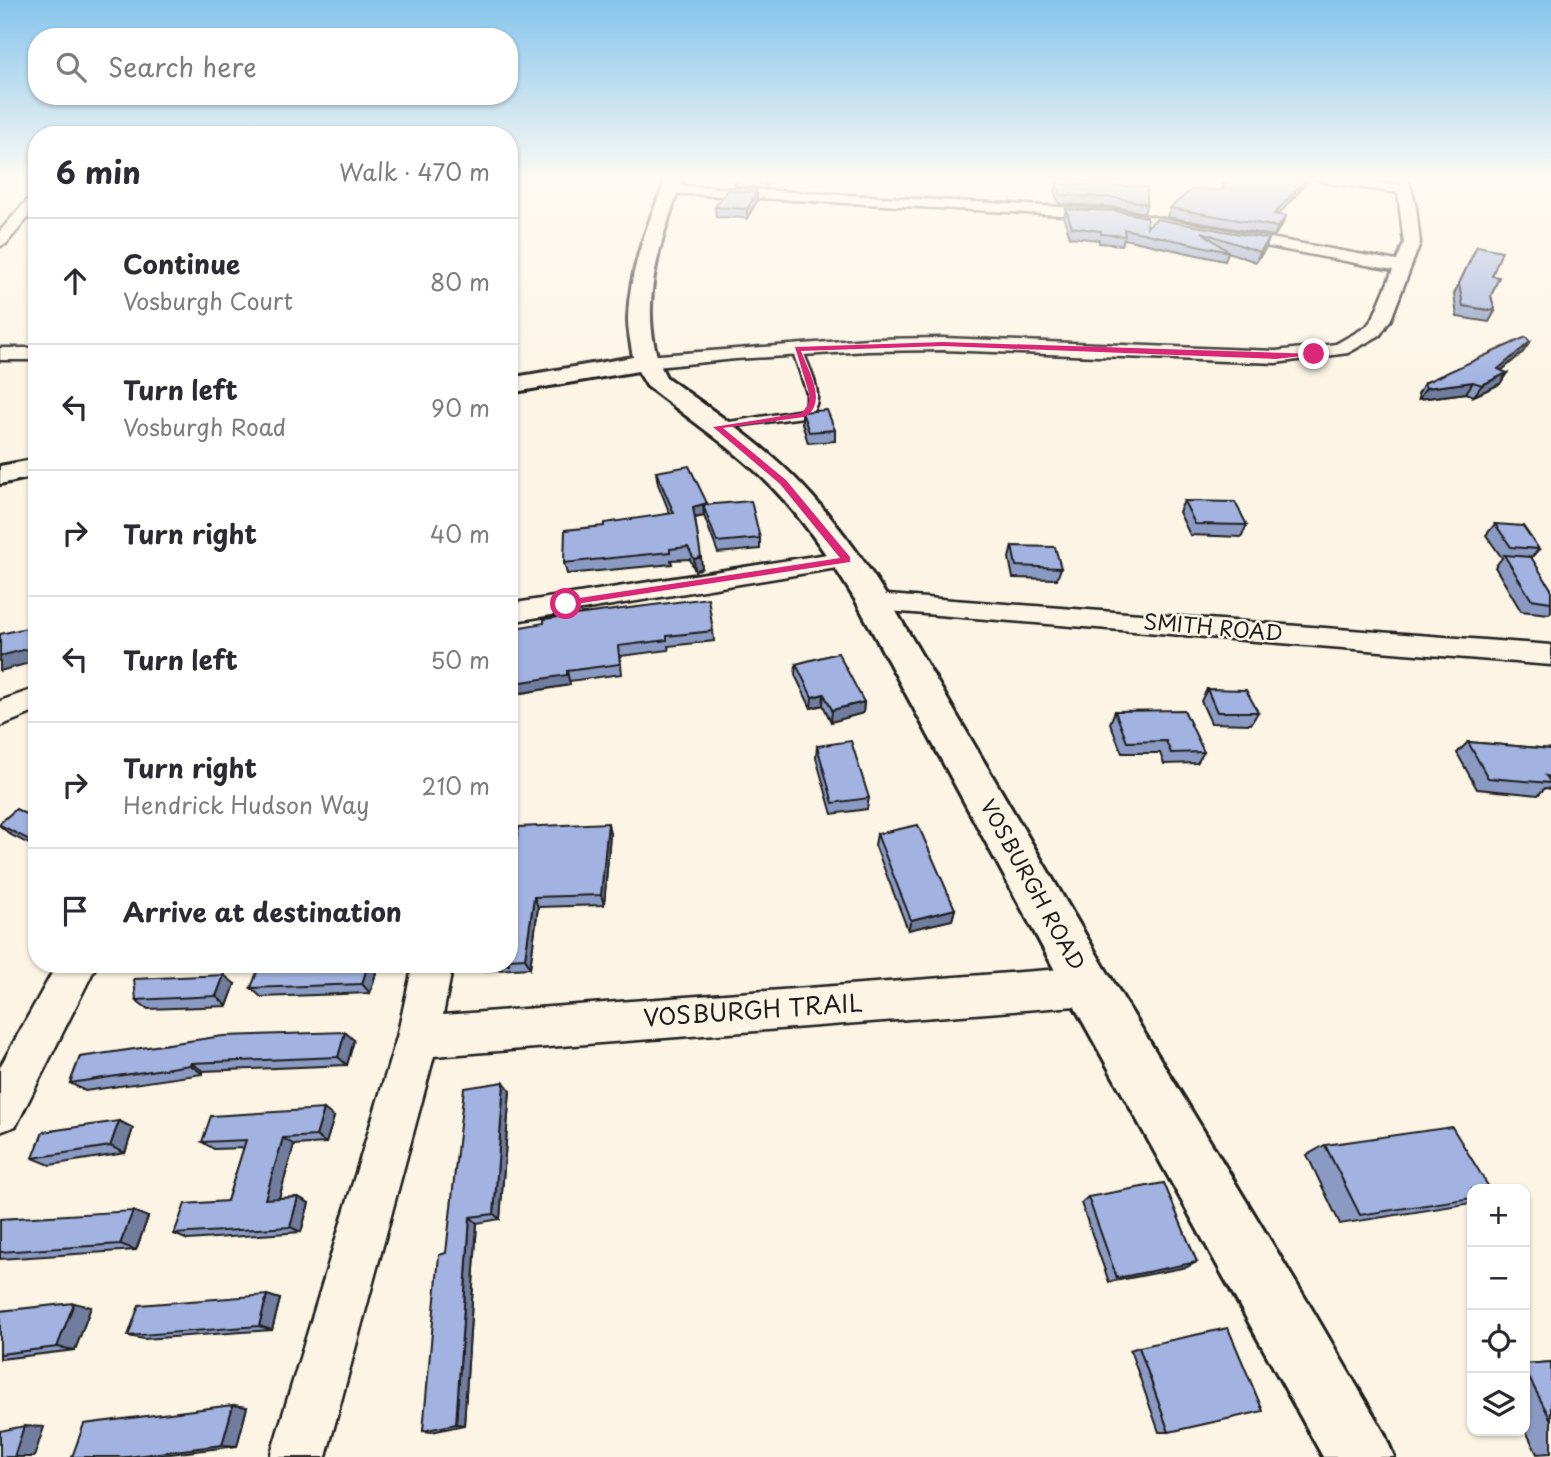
<!DOCTYPE html>
<html lang="en">
<head>
<meta charset="utf-8">
<style>
	body { margin:0; font-family:"Playpen Sans",sans-serif; background:#f7f7f7; color:#2b2b33 }
	.controls { position:absolute; right:21px; bottom:21px; display:grid; overflow:hidden; border-radius:14px; box-shadow:0 2px 5px #0004 }
	.controls button { width:63px; height:63px; display:grid; place-items:center; padding:0; border:0; border-bottom:2px solid #e1e1e2; background:#fff; color:#2b2b33; font:35px sans-serif }
	.stop { position:absolute; width:21px; height:21px; margin:-16px; border:5px solid #db2777; border-radius:50%; background:#fff }
	.stop.end { background:#db2777; border-color:#fff; box-shadow:0 2px 7px #0008 }
	.list { margin:0; padding:0; list-style:none }
	h2 { display:flex; justify-content:space-between; align-items:center; height:91px; margin:0; padding:0 28px; font-size:30px }
	h2 small { font-size:23px; font-weight:400; color:#7c7c81 }
	.list li { display:grid; grid-template-columns:46px 1fr auto; gap:21px; align-items:center; box-sizing:border-box; height:126px; padding:0 28px; border-top:2px solid #e1e1e2 }
	.list b { display:block; font-size:26px; white-space:nowrap }
	.list p { margin:0; font-size:23px; white-space:nowrap; color:#7c7c81 }
	.list em { font-size:23px; font-style:normal; color:#7c7c81 }
	.icon { flex:none; width:38px; height:38px; fill:none; stroke:currentColor; stroke-width:2; stroke-linecap:round; stroke-linejoin:round }
	.map { position:relative; flex:none; width:1551px; height:1457px; overflow:hidden }
	.search { position:absolute; background:#fff; box-shadow:0 2px 5px #0004; left:28px; top:28px; width:490px; height:77px; display:flex; align-items:center; gap:18px; box-sizing:border-box; padding:0 24px; border-radius:28px; color:#7c7c81; font-size:26px }
	.panel { position:absolute; background:#fff; box-shadow:0 2px 5px #0004; left:28px; top:126px; width:490px; height:847px; border-radius:28px }
	.map>svg:first-child { display:block }
	.lines { fill:none; stroke-linecap:round; stroke-linejoin:round }
	.lane-casing { stroke:#1c1c1c; stroke-width:5 }
	.street-casing { stroke:#1c1c1c; stroke-width:5 }
	.secondary-casing { stroke:#1c1c1c; stroke-width:6 }
	.lane { fill:#fcf5e5; fill-rule:evenodd }
	.street { fill:#fcf5e5; fill-rule:evenodd }
	.secondary { fill:#fcf5e5; fill-rule:evenodd }
	.wall { fill:#8b9ac2; stroke:#1c1c1c; stroke-width:2 }
	.shaded-wall { fill:#717d9e; stroke:#1c1c1c; stroke-width:2 }
	.building { fill:#a2b3e2; stroke:#1c1c1c; stroke-width:2 }
	.route { fill:#db2777 }
	.labels { text-anchor:middle; stroke-width:5; stroke-linejoin:round; paint-order:stroke }
	.street-label { font-size:21px; fill:#1c1c1c; stroke:#fcf5e5 }
	.near-street-label { font-size:24px; fill:#1c1c1c; stroke:#fcf5e5 }
</style>
</head>
<body>
<div class="map">
<svg width="1551" height="1457" viewBox="0 0 1551 1457">
	<rect width="100%" height="100%" fill="#fcf5e5"/>
	<filter id="ink" filterUnits="userSpaceOnUse"><feTurbulence type="fractalNoise" baseFrequency=".0143" numOctaves="2"/><feDisplacementMap in="SourceGraphic" scale="14" xChannelSelector="R" yChannelSelector="G"/><feConvolveMatrix kernelMatrix="1 2 1 2 8 2 1 2 1" color-interpolation-filters="sRGB"/></filter>
	<g filter="url(#ink)">
		<g class="lines">
			<defs>
				<path id="lane" d="M797,346L802,349C809,369 831,405 804,417L713,429V425L717,424L803,410L807,402V393L792,349Z"/>
				<g id="street">
					<polygon points="1316,178 1349,178 1396,185 1394,178 1408,178 1416,207 1420,243 1391,319 1380,335 1348,353 1276,363 943,350 868,351 736,359 646,368 636,362 646,356 868,339 943,338 1276,351 1336,344 1366,327 1373,318 1393,270 1115,218 669,193 662,189 669,185 1115,210 1397,261 1404,243 1398,193 1323,182"/>
					<polygon points="37,195 37,207 6,244 0,246 0,231 31,196"/>
					<rect x="0" y="348" width="37" height="12"/>
					<polygon points="846,551 855,553 859,559 855,565 509,622 509,604"/>
					<polygon points="874,594 1551,645 1551,665 864,609 860,603 864,597"/>
					<polygon points="37,688 37,711 0,726 0,701"/>
					<polygon points="57,964 97,964 16,1126 0,1132 0,1067"/>
					<polygon points="413,964 453,964 443,1015 1089,967 1103,973 1109,986 1103,999 1089,1005 434,1056 326,1457 270,1457 397,1037"/>
				</g>
				<g id="secondary">
					<path d="M667,178H683C661,238 633,316 666,377C708,408 755,438 793,476C830,513 863,558 891,603L1106,970L1313,1311L1384,1433L1394,1457H1323L1072,1002L857,603C833,563 805,521 772,487C735,449 689,419 647,386L638,371L509,393V378L633,357C631,345 628,331 628,319C629,271 648,222 667,178Z"/>
					<polygon points="37,459 37,476 0,484 0,466"/>
				</g>
			</defs>
			<use href="#lane" class="lane-casing"/>
			<use href="#street" class="street-casing"/>
			<use href="#secondary" class="secondary-casing"/>
			<use href="#lane" class="lane"/>
			<use href="#street" class="street"/>
			<use href="#secondary" class="secondary"/>
		</g>
		<g class="wall">
			<polygon points="607,178 628,178 627,180"/>
			<polygon points="735,178 770,178 770,179 765,188 735,186"/>
			<polygon points="1223,178 1308,178 1305,185 1278,214 1282,225 1274,236 1167,217 1170,208 1222,190"/>
			<polygon points="1057,184 1147,204 1144,213 1115,207 1059,204 1055,193"/>
			<polygon points="757,201 747,218 716,217 715,207"/>
			<polygon points="1066,209 1147,227 1269,239 1265,249 1256,262 1228,252 1225,261 1124,239 1122,245 1099,243 1099,240 1070,237 1064,218"/>
			<polygon points="1477,246 1492,276 1491,296 1495,311 1489,322 1457,317 1454,294"/>
			<polygon points="1530,342 1523,352 1501,371 1500,384 1474,396 1466,393 1419,399 1418,394 1424,383"/>
			<polygon points="802,412 835,430 835,441 808,443 802,423"/>
			<polygon points="656,472 707,503 707,505 760,538 760,549 718,553 704,516 695,518 702,568 695,571 690,559 671,560 672,564 567,574 564,563 604,526 670,514 658,484"/>
			<polygon points="1184,501 1247,525 1241,537 1190,535 1179,512"/>
			<polygon points="1495,524 1539,549 1531,558 1551,589 1551,612 1549,614 1521,611 1495,567 1502,558 1486,535"/>
			<polygon points="1012,546 1061,568 1057,579 1013,578 1009,558"/>
			<polygon points="509,629 713,631 714,641 668,646 669,650 620,656 622,674 569,681 570,685 509,695"/>
			<polygon points="796,664 864,702 863,713 831,722 823,705 811,708 795,675"/>
			<polygon points="1207,689 1258,712 1251,724 1211,723 1201,701"/>
			<polygon points="1115,711 1204,752 1197,763 1164,764 1160,753 1122,753 1110,723"/>
			<polygon points="1468,742 1551,749 1551,789 1545,788 1538,795 1477,789 1457,753"/>
			<polygon points="817,746 869,798 867,809 832,814 816,758"/>
			<polygon points="37,820 37,848 11,835 0,826"/>
			<polygon points="610,834 604,905 538,907 530,968 480,971 476,964 509,964 509,881"/>
			<polygon points="877,834 955,909 952,920 908,930 875,845"/>
			<polygon points="376,973 370,993 261,997 251,988"/>
			<polygon points="235,984 227,1006 148,1009 136,1000"/>
			<polygon points="354,1040 347,1065 203,1071 203,1074 85,1091 70,1083 80,1057"/>
			<polygon points="510,1090 500,1219 477,1223 464,1425 432,1432 423,1431 446,1253"/>
			<polygon points="334,1117 326,1143 294,1145 279,1198 298,1197 309,1203 301,1232 188,1240 174,1234 227,1201 244,1148 214,1149 202,1142"/>
			<polygon points="119,1121 133,1128 125,1153 50,1165 33,1158"/>
			<polygon points="1325,1145 1472,1198 1472,1203 1340,1224 1307,1155"/>
			<polygon points="1088,1197 1197,1262 1187,1267 1109,1282 1081,1203"/>
			<polygon points="148,1217 136,1250 0,1259 0,1219"/>
			<polygon points="280,1299 272,1330 144,1339 128,1336"/>
			<polygon points="91,1307 75,1350 0,1359 0,1311"/>
			<polygon points="1139,1347 1169,1432 1159,1432 1130,1350"/>
			<polygon points="1551,1362 1551,1453 1537,1454 1525,1429 1525,1364"/>
			<polygon points="233,1405 247,1407 237,1446 145,1457 72,1457"/>
		</g>
		<g class="shaded-wall">
			<polygon points="765,178 770,178 770,179 765,188"/>
			<polygon points="1307,178 1305,185 1271,223 1274,214"/>
			<polygon points="757,192 757,201 747,218 747,209"/>
			<polygon points="1286,216 1282,225 1274,236 1278,227"/>
			<polygon points="1269,239 1265,249 1256,262 1260,252"/>
			<polygon points="1530,342 1523,352 1490,380 1498,369"/>
			<polygon points="1507,373 1500,384 1474,396 1482,385"/>
			<polygon points="1473,382 1466,393 1419,399 1426,388"/>
			<polygon points="707,503 708,515 703,505 704,516 694,518 693,507"/>
			<polygon points="701,557 702,568 695,571 694,559"/>
			<polygon points="35,626 37,628 37,661 0,671 0,656"/>
			<polygon points="567,671 570,685 509,695 509,684"/>
			<polygon points="824,694 823,705 811,708 812,697"/>
			<polygon points="864,702 863,713 831,722 832,710"/>
			<polygon points="608,823 610,834 604,905 601,895"/>
			<polygon points="534,897 538,907 530,968 525,958"/>
			<polygon points="955,909 952,920 908,930 911,920"/>
			<polygon points="368,964 369,964 376,973 370,993 362,984"/>
			<polygon points="224,975 235,984 227,1006 216,996"/>
			<polygon points="345,1032 354,1040 347,1065 338,1057"/>
			<polygon points="191,1063 203,1071 203,1074 190,1065"/>
			<polygon points="504,1082 510,1090 500,1219 494,1214"/>
			<polygon points="324,1109 334,1117 326,1143 316,1136"/>
			<polygon points="119,1121 133,1128 125,1153 110,1146"/>
			<polygon points="283,1138 294,1145 277,1205 265,1199"/>
			<polygon points="298,1197 309,1203 301,1232 290,1227"/>
			<polygon points="133,1211 148,1217 136,1250 120,1244"/>
			<polygon points="470,1217 477,1223 464,1425 456,1424"/>
			<polygon points="267,1295 280,1299 272,1330 259,1326"/>
			<polygon points="74,1303 91,1307 75,1350 57,1347"/>
			<polygon points="233,1405 247,1407 237,1446 222,1445"/>
			<polygon points="24,1426 44,1427 34,1457 14,1457"/>
		</g>
		<g class="building">
			<polygon points="1225,178 1307,178 1274,214 1286,216 1278,227 1170,208 1192,189 1224,190"/>
			<polygon points="1057,184 1147,187 1147,204 1118,198 1061,195"/>
			<polygon points="727,190 757,192 747,209 715,207"/>
			<polygon points="1066,209 1117,211 1147,217 1147,227 1156,219 1269,239 1260,252 1202,232 1229,252 1124,229 1125,236 1101,234 1101,231 1072,227"/>
			<polygon points="1477,246 1502,251 1492,276 1499,277 1491,296 1495,311 1463,306 1459,284"/>
			<polygon points="1526,337 1530,342 1498,369 1507,373 1482,385 1473,382 1426,388 1424,383"/>
			<polygon points="827,410 835,430 809,432 802,412"/>
			<polygon points="689,466 707,503 693,507 701,557 694,559 688,547 670,549 670,552 564,563 565,530 604,526 604,523 674,513 656,472"/>
			<polygon points="751,501 760,538 717,542 703,505"/>
			<polygon points="1184,501 1235,502 1247,525 1195,524"/>
			<polygon points="1495,524 1523,526 1539,549 1511,547"/>
			<polygon points="1012,546 1055,547 1061,568 1016,566"/>
			<polygon points="1504,555 1531,557 1551,589 1551,602 1531,599"/>
			<polygon points="708,598 713,631 667,636 667,640 618,646 620,664 567,671 567,675 509,684 509,629 544,623 544,619"/>
			<polygon points="35,626 31,648 0,656 0,634"/>
			<polygon points="838,653 864,702 832,710 824,694 812,697 796,664"/>
			<polygon points="1207,689 1246,690 1258,712 1217,712"/>
			<polygon points="1184,710 1204,752 1171,753 1166,741 1127,742 1115,711"/>
			<polygon points="851,741 869,798 833,803 817,746"/>
			<polygon points="1468,742 1551,749 1551,777 1546,776 1551,783 1488,778"/>
			<polygon points="16,809 37,820 37,844 0,825 0,823"/>
			<polygon points="608,823 601,895 534,897 525,958 509,959 509,881 519,827"/>
			<polygon points="918,825 955,909 911,920 877,834"/>
			<polygon points="331,964 368,964 362,984 251,988 259,967"/>
			<polygon points="224,975 216,996 136,1000 134,979"/>
			<polygon points="345,1032 338,1057 191,1063 190,1065 70,1083 80,1057 223,1036"/>
			<polygon points="504,1082 494,1214 470,1217 456,1424 423,1431 439,1255 446,1253 464,1088"/>
			<polygon points="324,1109 316,1136 283,1138 265,1199 298,1197 290,1227 174,1234 185,1204 227,1201 246,1140 202,1142 211,1116"/>
			<polygon points="119,1121 110,1146 33,1158 43,1132"/>
			<polygon points="1452,1127 1490,1189 1472,1189 1472,1198 1360,1215 1325,1145"/>
			<polygon points="1164,1183 1197,1262 1117,1278 1088,1197"/>
			<polygon points="133,1211 120,1244 0,1252 0,1219"/>
			<polygon points="267,1295 259,1326 128,1336 139,1305"/>
			<polygon points="74,1303 57,1347 0,1354 0,1311"/>
			<polygon points="1228,1328 1263,1411 1169,1432 1139,1347"/>
			<polygon points="1551,1362 1551,1420 1525,1370 1525,1364"/>
			<polygon points="233,1405 222,1445 127,1457 72,1457 84,1424"/>
			<polygon points="24,1426 14,1457 0,1457 0,1431"/>
		</g>
	</g>
	<linearGradient id="sky" x2="0" y2="1"><stop stop-color="#85c4ed"/><stop offset="0.47" stop-color="#fefaf3"/><stop offset="1" stop-color="#fefaf3" stop-opacity="0"/></linearGradient>
	<rect width="1551" height="382" fill="url(#sky)"/>
	<path class="route" d="M943,342L1318,354L1276,359L943,346L801,351C808,371 829,404 804,417L723,428L786,480L850,557V562L563,606L561,604L566,600L840,558L780,484L713,427L801,413C808,407 810,402 809,393L795,347Z"/>
	<g class="labels">
		<g class="street-label">
			<text transform="translate(1213 628) rotate(5)" y="7">SMITH ROAD</text>
			<text transform="translate(1032 885) rotate(61)" y="7">VOSBURGH ROAD</text>
		</g>
		<g class="near-street-label">
			<text transform="translate(753 1011) rotate(-4)" y="8">VOSBURGH TRAIL</text>
		</g>
	</g>
</svg>
<div class="controls">
<button>+</button>
<button>−</button>
<button><svg class="icon" aria-label="locate" viewBox="0 0 24 24"><circle cx="12" cy="12" r="6"/><path d="M12 2v4M12 18v4M2 12h4M18 12h4"/></svg></button>
<button><svg class="icon" aria-label="layers" viewBox="0 0 24 24"><path d="M12 4l9 5-9 5-9-5zM3 14l9 5 9-5"/></svg></button>
</div>
<div class="stop" style="left:566px;top:604px"></div>
<div class="stop end" style="left:1314px;top:354px"></div>
<div class="search"><svg class="icon" aria-label="search" viewBox="0 0 24 24"><circle cx="10" cy="10" r="6"/><path d="M15 15l6 6"/></svg>Search here</div>
<section class="panel">
<h2>6 min<small>Walk · 470 m</small></h2>
<ul class="list">
<li><svg class="icon" aria-label="ahead" viewBox="0 0 24 24"><path d="M12 20V5M6 11l6-6 6 6"/></svg><div><b>Continue</b><p>Vosburgh Court</p></div><em>80 m</em></li>
<li><svg class="icon" aria-label="left" viewBox="0 0 24 24"><path d="M17 20v-9H6M10 6l-5 5 5 5"/></svg><div><b>Turn left</b><p>Vosburgh Road</p></div><em>90 m</em></li>
<li><svg class="icon" aria-label="right" viewBox="0 0 24 24"><path d="M7 20v-9h11M14 6l5 5-5 5"/></svg><div><b>Turn right</b></div><em>40 m</em></li>
<li><svg class="icon" aria-label="left" viewBox="0 0 24 24"><path d="M17 20v-9H6M10 6l-5 5 5 5"/></svg><div><b>Turn left</b></div><em>50 m</em></li>
<li><svg class="icon" aria-label="right" viewBox="0 0 24 24"><path d="M7 20v-9h11M14 6l5 5-5 5"/></svg><div><b>Turn right</b><p>Hendrick Hudson Way</p></div><em>210 m</em></li>
<li><svg class="icon" aria-label="arrive" viewBox="0 0 24 24"><path d="M6 21V4h12l-3 4 3 4H6"/></svg><div><b>Arrive at destination</b></div></li>
</ul>
</section>
</div>
</body>
</html>
